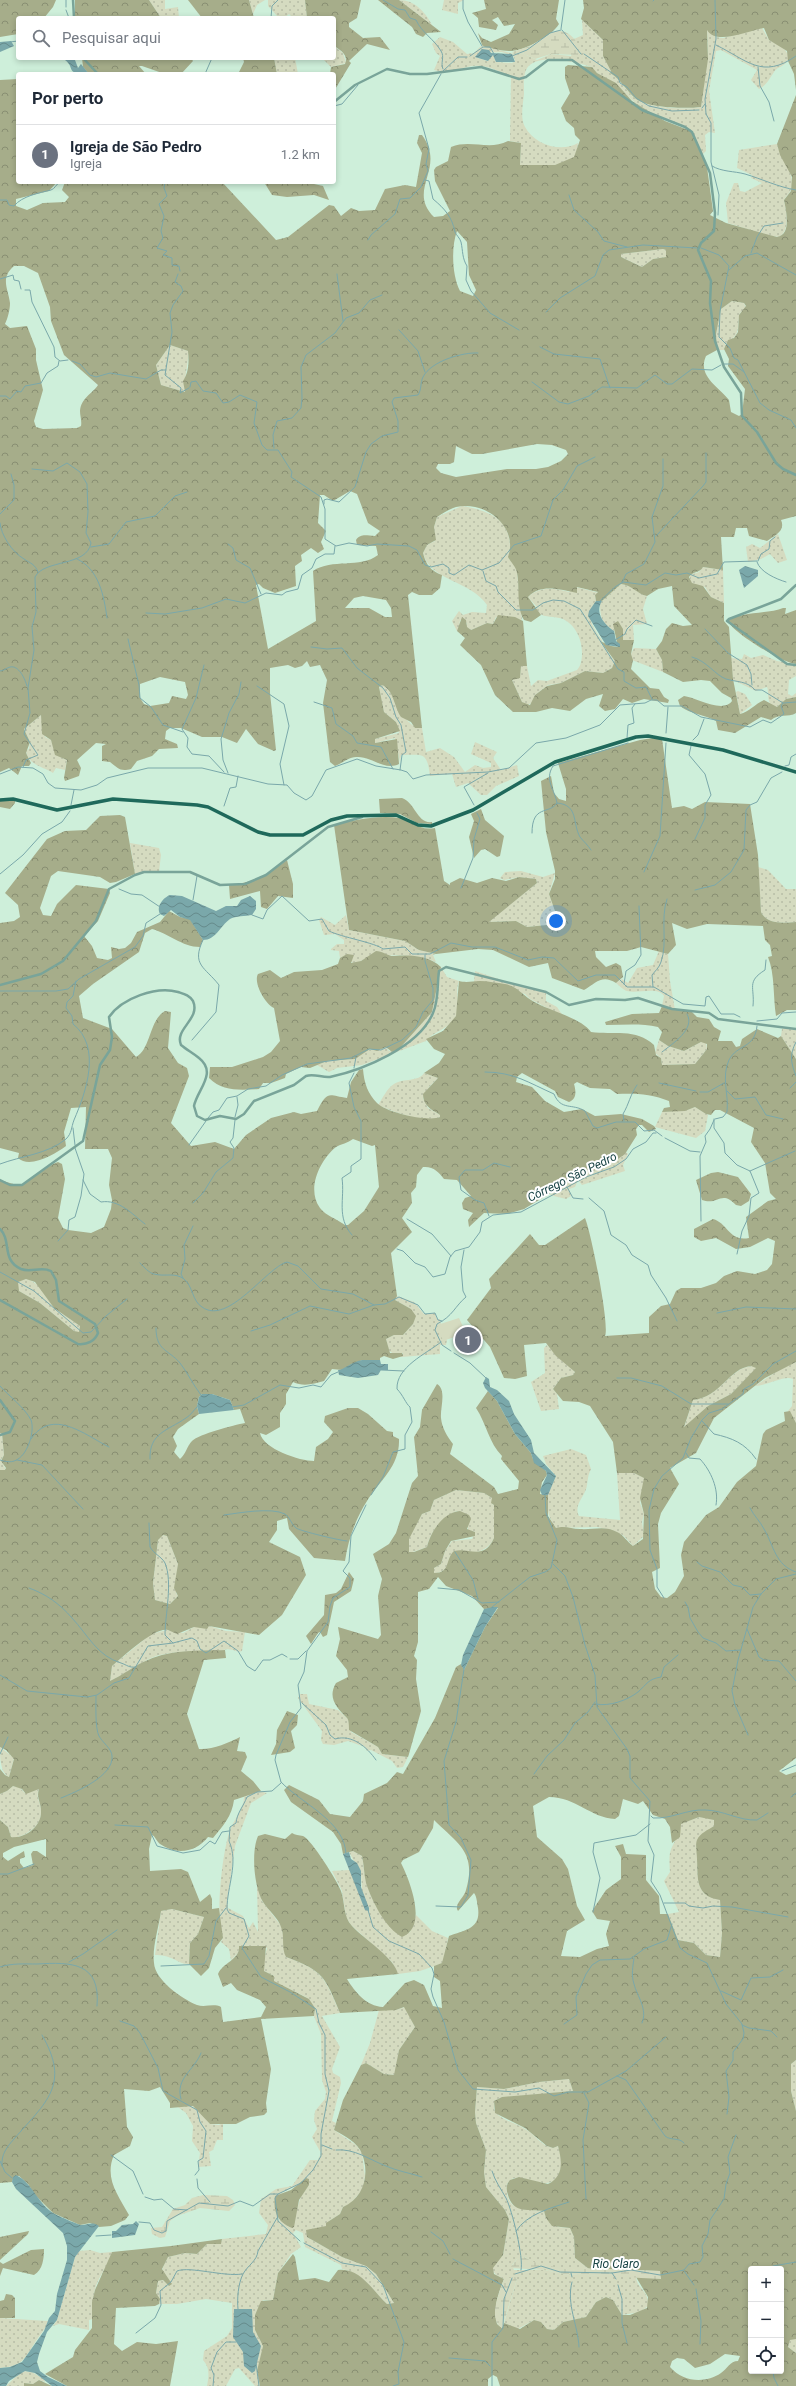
<!DOCTYPE html>
<html lang="pt">
<head>
<meta charset="utf-8">
<style>
	body { margin:0; font-family:Roboto,sans-serif; background:#f6f6f7; color:#1f2937 }
	.controls { position:absolute; right:12px; bottom:12px; display:grid; overflow:hidden; border-radius:4px; box-shadow:0 2px 6px #0003 }
	.controls button { width:36px; height:36px; display:grid; place-items:center; padding:0; border:0; border-bottom:1px solid #e0e1e3; background:#fff; color:#1f2937; font:20px sans-serif }
	.you { position:absolute; left:556px; top:921px; width:14px; height:14px; margin:-10px; border:3px solid #fff; border-radius:50%; background:#1a73e8; box-shadow:0 0 0 6px #1a73e833 }
	.badge { display:grid; place-items:center; width:26px; height:26px; border-radius:50%; background:#8f4f17; color:#fff; font-size:13px; font-weight:700 }
	.pin { position:absolute; translate:-50% -50%; border:2px solid #fff; box-shadow:0 1px 4px #0006 }
	.list { margin:0; padding:0; list-style:none }
	h2 { display:flex; justify-content:space-between; align-items:center; height:52px; margin:0; padding:0 16px; font-size:17px }
	h2 small { font-size:13px; font-weight:400; color:#747a83 }
	.list li { display:grid; grid-template-columns:26px 1fr auto; gap:12px; align-items:center; box-sizing:border-box; height:60px; padding:0 16px; border-top:1px solid #e0e1e3 }
	.list b { display:block; font-size:15px; white-space:nowrap }
	.list p { margin:0; font-size:13px; white-space:nowrap; color:#747a83 }
	.list em { font-size:13px; font-style:normal; color:#747a83 }
	.icon { flex:none; width:22px; height:22px; fill:none; stroke:currentColor; stroke-width:2; stroke-linecap:round; stroke-linejoin:round }
	.map { position:relative; flex:none; width:796px; height:2386px; overflow:hidden }
	.search { position:absolute; background:#fff; box-shadow:0 2px 6px #0003; left:16px; top:16px; width:320px; height:44px; display:flex; align-items:center; gap:10px; box-sizing:border-box; padding:0 14px; border-radius:4px; color:#747a83; font-size:15px }
	.panel { position:absolute; background:#fff; box-shadow:0 2px 6px #0003; left:16px; top:72px; width:320px; height:112px; border-radius:4px }
	.map>svg:first-child { display:block }
	.grass { fill:url(#grass-dots); fill-rule:evenodd }
	.forest { fill:url(#forest-crowns); fill-rule:evenodd }
	.wetland { fill:url(#wetland-marsh) }
	.green { fill:#d5dbc0 }
	.water { fill:url(#water-waves) }
	.lines { fill:none; stroke-linecap:round; stroke-linejoin:round }
	.stream { stroke:#7aa8aa; stroke-width:1 }
	.tertiary { stroke:#79a499; stroke-width:2.5 }
	.primary { stroke:#1f695b; stroke-width:3.5 }
	.labels { text-anchor:middle; stroke-width:4; stroke-linejoin:round; paint-order:stroke }
	.water-label { font-size:12px; font-style:italic; fill:#194446; stroke:#fff }
</style>
</head>
<body>
<div class="map">
<svg width="796" height="2386" viewBox="0 0 796 2386">
	<defs>
		<pattern id="grass-dots" width="8" height="8" patternUnits="userSpaceOnUse"><rect width="8" height="8" fill="#d5dbc0"/><path d="M2 2h.1M6 6h.1" fill="none" stroke="#b7bda6" stroke-width="1.8" stroke-linecap="round"/></pattern>
		<pattern id="forest-crowns" width="20" height="18" patternUnits="userSpaceOnUse"><rect width="20" height="18" fill="#a6ad8a"/><path d="M2 6a3 3 0 1 1 6 0M12 15a3 3 0 1 1 6 0" fill="none" stroke="#888e72"/></pattern>
		<pattern id="wetland-marsh" width="20" height="14" patternUnits="userSpaceOnUse"><rect width="20" height="14" fill="#d5dbc0"/><path d="M1 5h8M5 5V1M11 12h8M15 12V8" fill="none" stroke="#b7bda6"/></pattern>
		<pattern id="water-waves" width="16" height="10" patternUnits="userSpaceOnUse"><rect width="16" height="10" fill="#7aa8aa"/><path d="M0 5q4-4 8 0t8 0" fill="none" stroke="#658a8b"/></pattern>
	</defs>
	<rect width="100%" height="100%" fill="#ceefda"/>
	<g class="grass">
		<polygon points="149,0 165,0 165,9 178,7 179,18 161,18"/>
		<polygon points="249,0 265,0 257,5 253,14"/>
		<polygon points="268,0 305,0 307,18 293,18 289,14 284,18 279,18 268,6"/>
		<path d="M399,0C415,0 425,12 432,25Z"/>
		<polygon points="444,0 464,0 458,3 458,14 442,10"/>
		<path d="M582,20L603,40V56L612,71L610,73C622,80 626,92 636,99C648,108 686,110 701,107L708,51L707,29L716,37L723,38L762,28L769,40L783,47L789,56C787,67 779,65 774,72C770,78 766,86 759,89L751,80L757,70L721,50L716,51L709,91L715,133L709,132L705,135L706,151L702,155L688,128C669,122 647,114 632,100C626,95 621,88 614,83C607,77 597,76 592,67C578,63 535,51 526,70C523,77 524,86 524,94C523,104 520,118 525,127C535,145 561,153 578,143C577,147 578,153 576,156C565,169 534,165 520,165L521,143L510,141L511,77C499,71 486,64 472,66C457,69 450,74 434,70L440,56L436,53L432,44L440,37L453,42L467,54L474,53L482,45L514,54L522,53L537,60L551,54L571,56L576,42L574,39L583,35ZM502,52L514,57L515,61L512,63L496,62L493,55L487,61L475,57L480,53Z"/>
		<polygon points="334,46 343,53 346,63 331,67 322,58 334,58"/>
		<polygon points="274,58 295,58 298,74 277,74"/>
		<path d="M777,144C780,160 796,172 791,189C790,193 786,196 784,200C786,211 791,229 779,237L766,235L728,223L726,203L734,183H738L740,191L745,192L762,183L751,178L752,175L737,168L739,150Z"/>
		<polygon points="663,249 666,250 666,257 653,259 642,267 621,257 621,254"/>
		<path d="M732,301L744,303L746,308L740,313C736,328 742,334 726,343L724,350H717L716,334L721,309Z"/>
		<path d="M170,345L188,351C189,366 183,378 185,392L161,385L156,365Z"/>
		<path d="M462,506C494,511 515,523 509,559L515,564L517,572L522,620L512,617H496L493,624L487,623L471,630L466,627L467,623L460,620L459,628L457,631L452,621L459,611L463,615L472,612L486,613L487,605C470,580 430,581 423,553L427,545L435,541L434,527L437,517Z"/>
		<polygon points="778,534 787,560 778,563 770,554 761,559 748,562 746,547 752,544 760,548"/>
		<polygon points="703,567 723,570 724,603 711,597 705,587 694,585 690,582 690,575 699,572"/>
		<path d="M621,584C632,585 638,594 647,596L643,609L647,624L633,625L634,640H623L622,628L620,626L614,628V631C602,624 600,617 600,603Z"/>
		<path d="M576,587L599,593L595,595L596,601C585,614 592,627 602,640L601,644L615,661V666L603,673L585,671L561,683L548,685L535,695L532,703L527,705L522,702L512,680L520,676L521,666H527L531,686L538,680L547,681L577,670C581,666 582,659 582,653C582,640 576,625 563,619C554,616 546,618 538,613L536,606L528,597C540,586 555,588 569,592Z"/>
		<polygon points="634,648 656,649 662,660 663,672 632,660 631,654"/>
		<path d="M744,654L751,658L763,655L777,661L796,664V676L789,680L788,694L792,696L796,693V697L786,699L777,707C765,705 770,695 767,687L756,691L733,680L731,658L742,659Z"/>
		<path d="M380,685C395,684 399,728 422,728L426,752L440,748L454,757L465,772L475,765L483,768L491,767V763L471,754L475,742L497,752L493,758L501,770L517,765L519,776L496,786L487,795H481L468,783L456,787L452,774L430,776C427,751 423,755 401,755L400,762L395,738L375,743V739L399,733L396,722L384,712C383,706 378,689 380,685Z"/>
		<polygon points="738,691 745,694 752,705 740,714 736,692"/>
		<path d="M41,715L45,737L51,740C54,748 57,757 67,760L65,770L56,768L53,773C44,767 28,765 26,751L29,749L30,742L24,729Z"/>
		<polygon points="130,843 159,848 161,855 159,872 143,872 135,874"/>
		<path d="M758,867L768,870L786,889H796V922C784,923 767,925 761,912Z"/>
		<polygon points="521,871 543,877 555,873 549,894 556,914 556,924 527,927 516,921 488,922 537,883 536,879 519,877 504,880 500,878 505,872"/>
		<path d="M346,915L349,930L405,941L419,950L436,954L433,955L436,962C415,954 390,954 368,958C363,959 359,963 353,963L350,961L353,957L346,955L340,958L339,951L331,950V949L337,944H344V940L335,934L324,935L319,920L321,917L335,925Z"/>
		<path d="M659,951L668,954L670,981L675,1010L662,1006L664,996C658,986 637,994 627,991C623,990 619,985 616,983L622,979L628,983L637,968L653,965Z"/>
		<path d="M441,967L447,977L459,981C454,992 462,1007 455,1018C447,1030 432,1032 426,1041L362,1065L337,1068L329,1072L317,1065L327,1061L355,1059L366,1050H380L386,1047L389,1051L399,1049L432,1012Z"/>
		<polygon points="475,971 519,986 546,991 546,1001 557,1007 563,1016 530,999 525,994 488,983 474,982"/>
		<polygon points="784,1028 796,1030 796,1059 781,1036 782,1029"/>
		<polygon points="659,1040 668,1046 684,1051 701,1042 706,1042 707,1049 695,1064 662,1065 661,1058 655,1053"/>
		<path d="M424,1073L438,1078L429,1087L423,1098L428,1108L440,1115V1117C426,1125 392,1111 378,1105C383,1098 387,1088 394,1084C403,1078 419,1082 424,1073Z"/>
		<polygon points="695,1107 708,1115 705,1131 696,1138 655,1127 662,1112 687,1110"/>
		<polygon points="626,1152 628,1154 623,1165 625,1171 582,1185 578,1180 575,1187 569,1189 571,1196 566,1199 550,1195 574,1175 618,1159"/>
		<polygon points="28,1279 38,1285 54,1308 80,1326 79,1333 74,1331 40,1303 19,1291 17,1287 19,1280"/>
		<polygon points="397,1296 414,1302 424,1314 435,1313 437,1319 440,1319 441,1324 438,1325 443,1338 447,1340 446,1345 440,1345 440,1354 401,1357 403,1353 394,1354 389,1351 386,1339 394,1335 403,1335 413,1324 411,1309 395,1300"/>
		<polygon points="547,1345 575,1372 573,1375 561,1378 553,1389 557,1394 559,1409 541,1411 531,1382 545,1373 544,1348"/>
		<path d="M796,1362V1423L788,1411L792,1406L793,1379C784,1375 767,1386 755,1386L782,1368Z"/>
		<path d="M752,1366L757,1368L731,1394L708,1406L684,1428L693,1400C721,1397 729,1368 752,1366Z"/>
		<polygon points="0,1433 2,1433 4,1455 1,1460 6,1470 0,1470"/>
		<path d="M571,1449L586,1455L591,1469C588,1475 588,1479 587,1485C586,1496 573,1504 579,1516L620,1520L617,1473H634L645,1478L640,1503L644,1514L642,1522L644,1536L633,1546L624,1536L612,1530L597,1527L556,1528C548,1517 546,1507 548,1494C549,1488 554,1482 556,1476L546,1464L543,1456Z"/>
		<path d="M456,1490L484,1493L492,1498V1504L495,1505L494,1538C487,1555 465,1554 450,1556C449,1566 445,1573 434,1573V1568L441,1564L445,1551L452,1541L472,1539L475,1532L468,1530V1527L457,1511C442,1517 430,1532 427,1547L410,1553C402,1543 417,1523 422,1514L430,1511L434,1500Z"/>
		<polygon points="162,1535 167,1536 178,1564 176,1593 178,1596 170,1604 155,1600 153,1583 158,1540"/>
		<path d="M209,1626L226,1631L245,1632L242,1651L239,1652C223,1646 226,1652 210,1652C189,1652 167,1650 147,1660C134,1667 123,1675 110,1681L112,1666L151,1634L167,1630L183,1633L194,1627Z"/>
		<polygon points="300,1694 307,1694 309,1704 338,1710 348,1719 351,1732 378,1747 382,1754 408,1757 403,1767 397,1768 392,1761 371,1750 367,1751 365,1747 348,1741 334,1745 323,1744 321,1740 322,1731 298,1698"/>
		<path d="M0,1747L14,1758L9,1777C0,1773 0,1757 0,1747Z"/>
		<path d="M13,1786L19,1787L25,1793L39,1789C35,1798 41,1802 41,1811C42,1826 27,1835 14,1838L11,1837L8,1827L0,1820V1794L7,1791Z"/>
		<path d="M259,1791L267,1793L251,1803L235,1846L228,1897V1908L243,1916L249,1928L253,1922L258,1932L257,1885L262,1901L282,1927L286,1957C324,1971 324,1977 340,2013L322,2016L340,2047L332,2069L333,2073L340,2077L341,2083L332,2121L336,2123L334,2130L356,2145L362,2153L365,2176L363,2189L350,2204L343,2207L340,2214L329,2221L327,2226L307,2237L342,2257L366,2266L376,2274L394,2303L387,2304C372,2290 364,2274 342,2269L341,2265L305,2247L303,2233L296,2230L293,2233L301,2247L291,2254L278,2273L273,2300H263L255,2315V2330L263,2346L258,2375L260,2386H255L239,2368L235,2369L226,2386H207C209,2376 210,2368 203,2360L204,2351L227,2336L232,2328V2303L206,2299L177,2304H159L160,2301L156,2293L158,2281L163,2280L169,2286C163,2268 159,2274 168,2257L185,2253L197,2254L207,2244L222,2241V2239L266,2234L268,2225L259,2213L261,2199L276,2189L292,2186L310,2160H318L321,2153L312,2137L317,2129L314,2120L315,2111L325,2099L326,2092L322,2080L321,2034L314,2016L315,2008L306,1997L273,1981L274,1976L264,1971L263,1963L267,1948L240,1946L238,1953L231,1960L229,1949L221,1942L223,1938C215,1917 222,1853 230,1830C234,1819 244,1809 244,1797ZM306,2178L309,2185L301,2196L297,2209L279,2221L275,2199C282,2190 297,2188 306,2178Z"/>
		<path d="M699,1817L712,1818L715,1822L714,1826L696,1846C701,1866 689,1897 720,1899L722,1933L720,1957L706,1955L694,1943L678,1940L668,1914L679,1912L664,1881L670,1872C669,1850 669,1853 679,1833C681,1829 679,1828 680,1824Z"/>
		<path d="M353,1851L362,1856C364,1865 364,1875 367,1884C372,1903 385,1923 401,1936L410,1932L416,1915L432,1931L448,1938L443,1963L420,1971L398,1974L392,1962L351,1925L346,1917L342,1891L332,1871L349,1870L348,1866L362,1890L361,1874L349,1852Z"/>
		<path d="M172,1909L204,1917L198,1934L190,1943L189,1964C179,1965 172,1954 155,1955L161,1911Z"/>
		<polygon points="405,2007 415,2027 399,2050 395,2075 384,2074 366,2063 361,2065 370,2043 379,2010 396,2010"/>
		<polygon points="796,2060 796,2111 791,2091 791,2064"/>
		<path d="M569,2079L573,2091L500,2098L494,2101V2109C497,2119 516,2123 525,2129C535,2134 541,2146 553,2148L558,2146C562,2159 564,2169 555,2180C541,2191 516,2167 507,2184C504,2213 526,2209 544,2211L546,2218L558,2227L570,2228L574,2237L575,2258L589,2269C569,2268 541,2270 525,2257L517,2259L512,2265L514,2270H545L563,2274L636,2277C637,2289 649,2290 648,2306L640,2312L622,2315L613,2300L606,2297L596,2302L586,2317L563,2322L554,2330L547,2329L542,2323L534,2320L518,2329L504,2323L517,2279H504L496,2275L493,2271V2266L503,2255L509,2219L505,2210L486,2187L484,2172L486,2150L476,2123L475,2112L477,2087L504,2089L539,2082Z"/>
		<polygon points="190,2105 199,2110 210,2124 219,2125 223,2123 223,2140 217,2140 213,2150 209,2152 211,2166 198,2167 200,2153 192,2141 193,2126 186,2113 178,2107"/>
		<path d="M90,2250L100,2253L112,2252C109,2263 103,2271 98,2281C93,2291 92,2307 93,2319L89,2320V2330L59,2324L53,2326L57,2320L75,2257L79,2251Z"/>
		<path d="M0,2318L48,2321C46,2329 42,2332 38,2338C25,2356 26,2366 0,2368Z"/>
		<polygon points="793,2338 796,2339 796,2353 788,2347 790,2340"/>
		<polygon points="22,2371 32,2372 44,2379 45,2382 39,2380 33,2384 24,2383 24,2386 6,2386"/>
	</g>
	<g class="forest">
		<polygon points="0,0 56,0 53,7 44,18 18,18 18,34 0,37"/>
		<polygon points="75,0 149,0 161,18 75,18"/>
		<polygon points="188,0 249,0 254,18 202,18"/>
		<path d="M305,0H361L357,18L349,23V27L363,38L380,37L390,50L367,44L349,61L351,63L334,91V74H330L331,67L345,64C349,56 341,50 334,46V18H307Z"/>
		<polygon points="378,0 399,0 441,32 427,33 423,37 416,34 412,27"/>
		<path d="M484,0H559L556,19L559,24C552,36 523,52 509,51C501,51 493,48 485,47L482,45L478,33L482,38L491,42L509,34L515,24L504,26L498,17L492,20L498,25L496,30L479,27L478,18L472,13L486,9Z"/>
		<path d="M583,0H796V90L794,74L788,61L787,51L769,40L764,28C750,30 716,46 707,30L708,59L701,107C686,109 648,108 636,99C626,91 622,80 610,73L611,71L603,56V40L581,19L584,8Z"/>
		<polygon points="82,58 191,58 193,61 181,74 165,74 142,66 139,66 146,74 89,74 83,67"/>
		<polygon points="243,58 274,58 277,74 238,74 244,62"/>
		<path d="M568,65L592,67L597,73L616,83L632,101L645,109L665,121L691,131L707,167L713,211L710,215L726,223L777,237C792,235 786,210 784,200L791,191L792,177L780,155L777,144L796,95V516L781,520C786,531 774,536 767,541L749,536L747,528H736L734,537H721L723,570L703,567C700,573 693,571 689,577L692,583L703,586L711,597L724,603V621L729,627L733,679L740,714C749,712 755,704 764,700L777,707L786,699L796,697V713C788,718 779,713 771,720L761,717L735,733L718,730L716,721C706,715 690,714 680,706L678,700L684,696C695,697 723,714 732,701L731,698L722,693L710,681L701,680L683,682L663,672L662,660L656,649L662,641L666,629L672,623L683,626L692,625L674,606L672,586L658,589L647,596C637,594 632,585 621,584L602,601H596L595,595L598,592L577,587V593C561,590 541,583 528,597L541,615L531,622L524,620C516,607 520,587 517,573C516,566 511,563 508,557C519,527 485,500 456,507C450,509 443,513 437,517L434,527L436,540L427,545L423,553C426,565 431,571 442,575L440,588L432,595H419L412,592L408,595L422,728H415L411,722L401,717C394,707 394,690 382,685L379,687L384,712L396,722L400,731L375,739V743L397,739L399,764C385,771 372,757 358,757C349,756 343,763 335,766L330,762L323,703L327,680L320,665L310,667L307,661L302,666L295,668L288,665L270,668V693L276,750L274,751L258,744L246,729L237,743L222,737H202L181,728H170L166,731L165,739L177,744L178,748L159,749L152,756L137,761L131,769C120,772 118,768 110,762L102,761V746L106,744L96,743L77,760L81,768L79,776L65,781L64,778L67,760L55,755L51,740L42,734L41,715L24,729L30,742L26,753L31,763L29,766H22L18,775L9,768L0,772V80L18,79V182H57L49,191L16,199V206L27,210L43,203L65,202L69,197L62,190L65,182H222L276,240L288,237L329,205L334,206L341,216L351,208L359,211L375,210L385,189L405,185L416,187L422,153L417,143L419,135H422C447,169 406,189 434,217L443,216L450,211L435,181L434,170L436,167L448,161L451,147C471,139 489,151 508,141L521,143L520,165H555L574,157L580,140L575,135L574,128L566,121L561,108L570,93L565,78V67ZM457,231L467,242L469,275L476,290L473,296L460,291C452,276 451,247 457,231ZM663,249L666,250V257L653,259L642,267L621,257V254ZM14,266H24L38,273L50,307L51,321L64,355L98,385C92,394 81,398 80,411C80,416 82,421 81,426L77,428L43,429L36,427L34,421L43,390L36,360V349L27,326L10,328L5,324C8,318 10,309 10,303C8,288 0,278 14,266ZM732,301L744,303L746,306L739,315L738,332L734,338L728,340L724,349L729,359L728,366L745,389L742,414L739,416L731,412L729,400C719,387 697,376 706,356L717,350L716,334L721,309ZM170,345L188,351C189,362 189,372 183,381L185,392L161,385L156,365ZM537,444L552,445L566,450L568,454L561,461L548,467L536,469H507L456,477L441,473L436,468L438,464H450L454,462L456,446L472,454H482ZM350,491L357,494L368,523L380,531L375,536C367,536 361,533 356,540L357,545L376,546L378,555C360,569 332,558 313,571L316,621L268,649L256,585L259,584L263,588L275,593L296,586L295,566L302,561L301,555L311,548L318,553L324,549L321,542L326,531L318,523L320,495H324L333,501ZM363,596L386,600L391,608L392,617H385L369,608H345L354,598ZM160,677L185,682L188,695L186,699L172,696L169,703L150,706L144,704L140,698V684Z"/>
		<polygon points="264,182 305,182 323,186 329,200 314,195 287,197 272,195"/>
		<path d="M783,608H786L785,614L796,610V664C784,664 733,633 728,621C737,612 769,614 783,608Z"/>
		<polygon points="498,615 515,617 523,621 527,666 521,666 520,678 512,680 522,702 530,705 535,695 547,686 561,683 585,671 603,673 612,668 615,661 600,641 611,646 618,647 613,624 618,621 623,629 623,640 634,640 631,654 633,660 631,669 650,688 659,689 664,697 669,700 668,703 644,699 632,703 623,699 615,709 605,711 599,706 603,694 586,699 570,711 552,708 536,712 513,712 495,695 481,665 460,645 465,638 457,631 462,617 466,620 467,627 471,630 487,623 493,624"/>
		<path d="M653,738L662,739L672,808L684,806L692,809L705,802L750,804L758,855L761,912C767,925 784,923 796,922V1010H787L776,1016C773,997 775,974 768,957L772,956L770,945L765,940L763,926L707,924L687,929L672,923L676,945L668,954L641,947L627,951H595L596,957L606,967L616,963L621,966L623,977L616,983C602,974 596,983 584,990L552,978L548,963L529,967L493,950L478,949L436,954L419,950L405,941L349,930L334,825C355,820 377,815 400,818C414,820 417,831 435,828L444,881L450,885V883L460,878L477,883L492,878L506,881L519,877L536,879L537,883L489,922L516,921L527,927L556,924V914L549,894L555,879V871L546,832L541,781L551,776L554,793L559,799L566,801V789L558,763L640,740Z"/>
		<path d="M402,798C415,802 417,824 432,822V824L417,823L400,814L380,813L379,799Z"/>
		<polygon points="0,801 15,801 15,803 10,809 0,807"/>
		<polygon points="481,809 485,820 504,836 500,856 497,857 485,849 481,850 474,858 469,837 474,821 471,814"/>
		<path d="M120,815L125,817L135,874L116,882L110,883L100,877L58,871L51,876L40,908L43,915L51,916L57,904L76,885L109,889L110,893L98,921L84,936L92,946L97,958L108,960L112,958L111,947L119,949L125,948L131,943L137,932L160,922L169,911L180,917L190,919L203,940L200,947C182,947 168,933 152,929L145,933L139,952L93,984L79,996L83,1018L112,1029L136,1057C151,1049 149,1020 165,1011L171,1012L168,1048L178,1063L187,1068L189,1076L171,1123L191,1146L215,1142L234,1149L246,1135L271,1118L294,1112L301,1114L317,1111C328,1089 329,1096 347,1098L351,1082L359,1070L363,1069C364,1083 368,1094 377,1103C387,1113 429,1122 440,1117V1115C431,1109 423,1106 423,1094L438,1078L424,1073L439,1063L445,1054L434,1049L426,1039L443,1031L456,1016L459,981C467,983 472,981 480,981C488,981 497,983 505,984C516,986 522,994 531,1000C546,1010 582,1018 591,1032C613,1035 636,1028 654,1045L656,1055L661,1058L662,1065L695,1064L707,1049V1044L701,1042L684,1051L668,1046L659,1040L662,1032L658,1027C641,1023 623,1025 606,1025L605,1022L632,1014L659,1013L662,1006L692,1012L697,1017L709,1019L714,1027L721,1031L718,1041H732L736,1047L740,1046L742,1039L757,1029L778,1038L781,1036L796,1059V1362L765,1378L714,1418L696,1453L670,1468L679,1484L661,1513L658,1524L660,1568L652,1572L655,1589L661,1597L667,1598L675,1592L684,1576L681,1555L684,1542L706,1515L719,1507L737,1482L756,1466L763,1434L766,1430L785,1421L784,1412L790,1411L796,1423V1758L779,1771L786,1775L796,1772V2060L791,2064V2091L796,2111V2339L790,2340L788,2347L796,2353V2386H500L497,2377L493,2375L488,2379V2386H260L257,2371L263,2346L255,2330V2315L261,2301L273,2300L278,2273L293,2254L295,2257L299,2280L315,2278L329,2282L338,2270C360,2267 373,2291 387,2304L394,2303L376,2274L366,2266L342,2257L307,2237L306,2230L326,2226V2223L340,2214L343,2207C364,2198 370,2174 362,2154C358,2142 343,2135 334,2130L343,2100L361,2065L366,2063L384,2074L394,2075L399,2050L415,2027L404,2007L396,2010L340,2013C325,1977 324,1971 286,1957C281,1948 285,1936 281,1927C279,1919 268,1910 263,1902C254,1887 251,1852 258,1836L265,1834L285,1839L292,1833C295,1835 299,1835 303,1836C311,1839 338,1882 341,1891C345,1902 343,1917 352,1926C364,1939 395,1958 398,1974L347,1979C355,1992 366,2006 383,2007L405,1983L414,1980L424,1985L433,2006L442,2008L440,1981L434,1977V1966L442,1963L449,1936C465,1930 481,1929 478,1908C477,1903 477,1897 474,1893L458,1911L457,1909C456,1902 464,1898 466,1890C477,1852 458,1844 434,1820L433,1828L419,1852L403,1860L401,1863C409,1879 429,1927 402,1937C385,1928 372,1901 366,1883C364,1874 364,1865 362,1856L353,1851L343,1854L341,1844L333,1832L291,1802L284,1790L289,1785L319,1800L330,1814L350,1817L363,1801L364,1794L387,1783L397,1772L403,1774L435,1718L456,1667L461,1664L464,1670L485,1627L498,1608L484,1609L472,1596L446,1586L438,1577L429,1589L418,1592V1642L414,1656L417,1660L416,1679L421,1711L409,1754L408,1757L382,1754L378,1747L349,1730C349,1727 349,1720 347,1718C337,1708 327,1698 336,1683L348,1677L347,1670L336,1656L340,1639L338,1627L378,1639L381,1635L378,1596L382,1579L373,1554L389,1544L396,1533L412,1483L418,1476L414,1437L420,1427L422,1410L437,1384C447,1390 440,1408 441,1418C442,1428 447,1436 453,1444L450,1454L494,1487L498,1494L518,1489L519,1481L501,1459L502,1456C489,1443 486,1423 476,1408L488,1391L497,1401L515,1434L531,1453L533,1459L546,1471L547,1475L542,1482L540,1494L548,1495V1516L556,1528C565,1525 571,1529 580,1529C593,1530 605,1525 617,1532C624,1535 627,1542 633,1546L643,1539L644,1514L640,1498L644,1478L634,1473H617L613,1442L590,1406L579,1402L563,1401L553,1389L561,1378L573,1375L575,1372L556,1356L546,1343L524,1345L527,1376L515,1379L504,1378L490,1347L467,1320L491,1288L489,1279L530,1234L539,1245H545L585,1218C591,1232 610,1326 605,1336L649,1333V1317L661,1306L670,1304L676,1291L681,1288H701L716,1283L724,1276L737,1271L755,1274L767,1270L772,1264L775,1241L768,1238L750,1247L736,1249L716,1238L701,1241L694,1237V1229L713,1219C728,1223 729,1242 749,1238L746,1217L768,1201L776,1199L770,1193L765,1163L751,1142L754,1128L720,1110H715L711,1115L706,1114L695,1107L685,1111L662,1112L664,1108L670,1107L669,1101C652,1094 634,1093 617,1094L610,1089L590,1088L577,1082L574,1084C576,1091 577,1099 569,1102L558,1097L555,1091L522,1073L517,1077L516,1082L532,1087L545,1101L564,1112L582,1109L595,1116L621,1114L642,1119L654,1126L656,1129L649,1132L642,1125H639L636,1129L637,1135L625,1154L618,1159L574,1175L554,1191L524,1209L507,1214L484,1213L469,1227L468,1220L473,1213L463,1209L462,1203L465,1198L471,1196L457,1180L444,1179C439,1172 433,1166 423,1167L417,1175L416,1187L411,1193L412,1203L402,1218L412,1232L391,1253L397,1296L395,1300L411,1309L416,1316L413,1324L403,1335H394L386,1339L390,1353H402L403,1356L393,1359L384,1356L380,1358V1360H362L342,1370L332,1369L324,1381C314,1384 303,1387 293,1382L286,1394V1404L280,1413V1427L266,1435L260,1433C263,1449 300,1461 314,1461L316,1447L328,1439L333,1432L324,1422L325,1416L348,1408H358L368,1414L387,1431L393,1432V1436L399,1439C400,1466 380,1480 367,1501C356,1518 348,1540 345,1561L314,1558L289,1529L287,1518L277,1521V1530L269,1542L300,1557L306,1575L282,1615L259,1635L209,1626L207,1629L194,1627L177,1634C174,1633 171,1631 168,1630C154,1627 123,1657 112,1666L110,1681C123,1675 135,1665 148,1660C172,1649 200,1651 225,1650L226,1658L204,1660L187,1714L199,1749C212,1750 228,1743 240,1737L237,1751L245,1752L247,1757L241,1771L253,1781L261,1791L234,1800C232,1816 223,1826 213,1838L208,1837C196,1852 177,1856 160,1844C156,1841 156,1837 152,1835L149,1849L150,1871L181,1869L188,1872L200,1902L210,1894L212,1899V1909L219,1908L223,1938L215,1948L209,1968L201,1976L189,1964L190,1943L198,1934L204,1917L172,1909L161,1911C159,1927 152,1947 154,1963C155,1980 182,1999 197,2005C205,2008 213,2003 221,2007L223,2022L261,2017L266,2007L260,2000L237,1990L231,1983L223,1987L218,1974C223,1962 240,1960 239,1946H266L264,1971L274,1976V1981L309,1999L315,2008L314,2016L261,2019L271,2069L266,2103L267,2112L264,2115L250,2117L236,2124H210L193,2106L170,2108V2103L160,2087L149,2091L124,2089L127,2127L133,2137L130,2146L114,2155C104,2178 118,2195 129,2215L125,2220L111,2226L99,2227L90,2223L80,2225L53,2213L35,2195L28,2184L19,2176H14L12,2182L0,2183V1820L8,1827L11,1837C26,1839 42,1825 41,1811C41,1802 36,1798 39,1789L26,1794L22,1789L13,1786L7,1791L0,1794V1769L5,1775L9,1777L14,1759L6,1750L0,1747V1470H5L6,1468L1,1461L4,1455L2,1433H0V1180L20,1186L53,1164L58,1162L62,1164L65,1179L58,1218L63,1228L68,1230L91,1233L104,1227L111,1209L112,1200L109,1185L112,1158L108,1149H85L86,1107L71,1108L64,1132L66,1146C55,1154 30,1169 18,1158L19,1153L0,1148V923L14,921L20,917L18,905L5,893L47,839L65,831L86,830L100,816ZM353,1139L372,1146L375,1145L379,1187L364,1211L348,1225H345C337,1219 326,1216 320,1208C306,1189 320,1160 336,1147C341,1144 348,1143 353,1139ZM26,1279L35,1282L54,1308L80,1326L79,1332L74,1331L40,1303L19,1291L18,1282ZM751,1366L756,1368L731,1394L708,1406L684,1427L693,1400C721,1397 729,1368 751,1366ZM202,1394H212L230,1400L234,1410L240,1409L245,1423C234,1425 199,1434 192,1441C187,1446 186,1454 180,1459L174,1452L177,1446L173,1437L178,1429L199,1414L197,1406L199,1397ZM456,1490L484,1493L492,1498L491,1503L494,1505V1538C484,1561 469,1547 454,1551C445,1559 451,1573 434,1573V1568L441,1564L445,1551L451,1541L475,1536V1532L467,1529L471,1519L469,1515L460,1511C443,1512 430,1533 427,1547L414,1552H409V1539L422,1514L430,1511L434,1500ZM163,1535L167,1536L178,1564L174,1588L178,1596L170,1604L155,1600L153,1583L158,1540ZM549,1797C576,1797 591,1818 615,1819L619,1816L623,1799L638,1804L643,1801L653,1815L665,1819L670,1827L672,1843L680,1837L681,1824L699,1817L714,1820V1826C708,1830 700,1833 697,1840C695,1845 697,1853 697,1859C698,1879 695,1896 720,1900L722,1933L720,1957L706,1955L694,1943L678,1940L668,1914H660L659,1896L646,1880V1855L626,1854L623,1844L615,1846L621,1857V1879L606,1890L592,1911L597,1919L610,1921L606,1934L609,1946L597,1949L580,1957L561,1956L567,1931L585,1920L577,1906L568,1869L562,1859L537,1837L533,1806ZM46,1839V1857L37,1851H33L31,1854L33,1865L24,1868L20,1863V1859L25,1857L24,1851L8,1861L3,1857V1853L14,1847ZM569,2079L573,2091L502,2097L494,2101L495,2113L525,2128L547,2146L553,2148L558,2146C562,2161 564,2176 548,2184L519,2177L510,2180C506,2184 506,2190 508,2195C513,2214 529,2209 544,2211L546,2218L552,2226L570,2228L574,2237L575,2258L589,2269L660,2271V2277H636L648,2297L647,2308L630,2315H622L613,2300L606,2297L596,2302L586,2317L563,2322L554,2330L547,2329L541,2322L534,2320L520,2329L504,2323L502,2328L497,2324C493,2308 498,2294 504,2279L494,2274L493,2268L503,2255L509,2219L505,2210L486,2187L484,2172L486,2150L476,2123L475,2112L477,2087L504,2089L539,2082ZM751,2269H781V2371H751ZM725,2354L740,2356L738,2361C730,2361 727,2369 721,2373C705,2384 683,2382 670,2367L672,2361L677,2358L684,2359L695,2368L710,2364Z"/>
		<path d="M287,860L293,884V898L278,896L267,909L261,907L260,891L230,899L229,885C253,883 268,875 287,860Z"/>
		<path d="M376,951C382,951 390,957 394,956C410,955 428,955 441,967L432,1012L399,1049L392,1052L386,1047L377,1051L370,1049L355,1059L327,1061L310,1068L301,1067L286,1074L285,1078L271,1083H263L259,1089C241,1090 223,1092 209,1078L210,1067H232L263,1057L271,1052L280,1041L274,1008C265,1004 253,982 258,974L270,970L281,978L294,972L322,970L338,964L340,958L347,954L354,955L351,963L361,961Z"/>
		<path d="M718,1172L738,1177L751,1194L749,1201L741,1206L736,1205C721,1189 718,1206 702,1200L696,1180L711,1173Z"/>
		<polygon points="349,1572 354,1579 351,1591 334,1602 327,1635 323,1637 320,1632 318,1633 311,1644 306,1636 324,1615 325,1595 336,1593 341,1589"/>
		<polygon points="287,1711 298,1715 297,1725 291,1731 295,1748 290,1752 271,1755 276,1744 277,1730"/>
		<path d="M306,2178L309,2179V2185L299,2200L294,2227L292,2228C277,2222 273,2211 275,2196L291,2190Z"/>
		<polygon points="29,2231 28,2234 0,2260 0,2237"/>
		<polygon points="222,2239 221,2244 207,2244 197,2254 185,2253 168,2257 162,2269 172,2284 169,2286 163,2280 158,2281 156,2293 160,2299 159,2304 155,2306 116,2308 114,2344 122,2351 137,2342 156,2344 178,2341 170,2386 67,2386 45,2374 73,2357 75,2350 92,2328 92,2302 95,2290 112,2252 171,2246"/>
		<path d="M44,2249C44,2258 43,2270 34,2275L3,2268L0,2276V2262L3,2264L31,2250Z"/>
		<polygon points="6,2294 12,2295 15,2298 15,2318 0,2318 0,2301 4,2300"/>
		<polygon points="39,2380 52,2386 24,2386 24,2383 33,2384"/>
	</g>
	<g class="wetland">
		<path d="M555,31C568,29 581,41 578,55L551,54L535,59L522,53L514,54L512,52L530,46Z"/>
		<polygon points="203,2195 227,2196 233,2200 235,2205 229,2211 200,2208 177,2216 170,2221 165,2237 160,2238 152,2234 151,2228 162,2227 173,2209 185,2205 192,2198"/>
		<polygon points="522,2256 534,2262 555,2267 660,2271 661,2279 563,2274 545,2270 510,2268 517,2259"/>
		<path d="M515,2277L517,2279L502,2328C487,2319 500,2291 504,2279Z"/>
	</g>
	<polygon class="green" points="459,1318 466,1333 443,1341 437,1325"/>
	<g class="water">
		<polygon points="11,41 14,46 0,52 0,42"/>
		<polygon points="482,49 489,50 491,53 512,54 515,62 496,62 493,55 488,61 475,57"/>
		<path d="M68,58L75,60L78,68L81,64L89,74C64,74 76,68 65,60Z"/>
		<polygon points="745,566 758,570 758,576 744,588 739,570"/>
		<path d="M596,601H602C594,613 605,625 614,631L616,641L620,644V647L606,645L588,616L589,611Z"/>
		<path d="M170,895L182,896L216,911L226,906H237L241,900L250,896L256,901V909L252,915C246,916 235,916 230,919C220,926 216,940 203,940L190,920L180,917L171,910L164,916L160,914C156,906 163,898 170,895Z"/>
		<path d="M362,1360H380L381,1364H388V1370H381L378,1375L358,1378L339,1375L338,1370C344,1370 351,1362 362,1360Z"/>
		<polygon points="486,1377 489,1379 490,1387 497,1390 509,1401 514,1414 531,1440 534,1453 556,1476 548,1495 542,1495 540,1490 547,1475 546,1471 534,1463 531,1453 515,1434 497,1401 485,1388 483,1383"/>
		<polygon points="212,1394 230,1400 234,1410 199,1414 197,1406 199,1397 202,1394"/>
		<polygon points="493,1607 498,1607 485,1627 464,1670 461,1665 463,1655 484,1609"/>
		<polygon points="349,1852 351,1859 357,1863 361,1871 361,1887 369,1908 369,1911 365,1910 343,1854"/>
		<path d="M16,2175C33,2183 38,2205 55,2214C58,2216 79,2225 81,2225C88,2225 92,2221 99,2226L75,2257L57,2320L47,2332L39,2354L37,2362L40,2371L48,2377L67,2386H52L35,2373L25,2371L9,2381L6,2386H0V2368L10,2367L22,2362L44,2331L49,2318L55,2311L57,2294L67,2260V2246L63,2233L16,2189L12,2182L13,2177Z"/>
		<polygon points="136,2221 139,2224 135,2235 112,2238 112,2231 116,2231 122,2225 133,2224"/>
		<polygon points="234,2309 252,2309 253,2332 261,2346 255,2371 252,2373 244,2366 243,2352 233,2337"/>
	</g>
	<g class="lines">
		<g class="stream">
			<polyline points="66,0 66,7"/>
			<path d="M383,0L398,9L405,10L410,18L416,20C422,33 434,39 441,51C445,57 440,63 443,69"/>
			<polyline points="463,0 463,9 468,22 482,46"/>
			<polyline points="715,0 716,39 705,99 706,114 711,123 711,162 719,195 718,215"/>
			<polyline points="653,1 654,0"/>
			<polyline points="66,10 69,18"/>
			<polyline points="271,18 272,6 278,0"/>
			<polyline points="561,29 565,0"/>
			<polyline points="562,30 581,54"/>
			<polyline points="10,42 18,41"/>
			<path d="M716,45C747,60 762,80 796,56"/>
			<polyline points="584,54 618,77 620,83 627,87 636,98 649,106 672,111 699,110"/>
			<polyline points="470,56 483,47 490,47 494,54"/>
			<polyline points="512,56 527,50 550,33 561,30"/>
			<polyline points="758,67 760,86 769,102 774,121"/>
			<polyline points="443,71 458,57 467,57"/>
			<polyline points="205,74 212,58"/>
			<polyline points="334,106 342,104 358,85"/>
			<polyline points="702,108 705,104"/>
			<path d="M712,166C722,172 734,171 745,174C762,179 778,187 796,190"/>
			<path d="M425,180L429,181L433,199C445,209 452,217 455,232C456,235 460,238 461,242C463,251 462,258 467,266L466,280L471,291L490,313L519,330"/>
			<polyline points="165,182 164,188 167,196 159,204 164,216 161,231 163,238 157,248 167,251 163,255 172,258 172,265 179,266 180,271"/>
			<polyline points="569,195 574,210 598,232 604,241 627,247"/>
			<path d="M0,200H7L9,205L14,206C22,196 39,193 51,190C55,189 56,184 60,182"/>
			<polyline points="368,240 371,235 395,214 400,199 410,198 421,187 428,171 426,164 429,149 419,113 441,74"/>
			<polyline points="701,248 719,255 729,266 720,311 719,337 730,348 734,358 738,360 760,403 769,410 791,420 796,428"/>
			<polyline points="751,253 757,237 764,226 783,223"/>
			<polyline points="729,270 745,256 757,253 796,275"/>
			<polyline points="178,274 175,282 181,286 183,291 173,305 170,313 172,332 165,375 181,388 180,393 189,388"/>
			<polyline points="337,274 343,321"/>
			<polyline points="0,279 13,275 14,280 19,281 21,289"/>
			<polyline points="25,290 30,290 32,302 54,347 55,357 60,361 68,360"/>
			<polyline points="546,312 560,298 595,276 603,255 609,250 643,245 697,248"/>
			<polyline points="399,330 418,351 425,372"/>
			<polyline points="540,347 554,354 600,359 610,388"/>
			<polyline points="72,361 80,364 90,375 96,377 110,373 146,379 161,370 166,370"/>
			<polyline points="724,364 733,364 744,372"/>
			<polyline points="532,382 559,402 568,404 589,396 602,387 637,388 655,375 667,384 672,384 692,369 712,370 721,365"/>
			<polyline points="190,387 191,382 196,381 203,391 216,393 223,403 229,402 240,395 257,402 254,423 262,445 267,450 278,450 292,472 291,477 321,497 325,509 325,539 336,546 349,543 367,546 377,544 409,546 417,550 425,565 431,567 443,564 449,568 449,573 454,575 469,565 482,570 499,563 514,545 541,536 553,500 563,490 577,466 595,457"/>
			<polyline points="0,396 6,396 10,399 17,391 21,392 25,386 41,383 47,373 58,366 59,361"/>
			<polyline points="274,448 273,435 277,421 292,418 301,408 302,398 301,367 306,355 335,333 346,318 359,313 370,300 382,295"/>
			<path d="M324,504V500L327,499L339,502L355,487L366,452L371,444L382,436L398,432V421L392,402L394,398L418,395C422,389 420,383 423,377C431,361 463,352 478,353"/>
			<polyline points="0,514 14,500 14,485 11,474"/>
			<path d="M0,523C1,535 12,552 24,559C30,563 35,564 38,572"/>
			<polyline points="656,536 703,486 706,482 706,453"/>
			<polyline points="228,544 233,548 236,560 250,568 261,594"/>
			<polyline points="91,547 109,544 126,522 155,516 175,496 187,492"/>
			<path d="M77,559C99,569 104,596 107,618"/>
			<polyline points="758,561 761,554 769,549 770,541 775,537"/>
			<path d="M757,562C760,572 776,579 786,582"/>
			<polyline points="483,571 486,581 496,586 498,592 516,610 533,610 543,603 553,600 564,601 580,609 618,669 624,672 624,681 636,688 646,687 652,699"/>
			<polyline points="622,583 626,574 644,564 655,542 652,517 663,486 663,459"/>
			<polyline points="599,602 615,587 623,582 646,585 665,573 676,575 687,573 699,578 717,574 724,562 757,561"/>
			<polyline points="146,613 165,614 202,608 226,599 245,603 266,593 282,595 286,592 298,589 302,575 312,568 316,559 325,554 334,554 335,546"/>
			<polyline points="705,629 728,653 747,665 751,674 752,685"/>
			<polyline points="128,639 139,685 140,698 151,707 163,725 183,732"/>
			<polyline points="615,640 625,634 627,629 636,620 652,626"/>
			<polyline points="311,647 327,649 342,648 357,668 383,688 390,698 396,717 401,725 406,752 402,755 400,770"/>
			<path d="M692,657C707,661 715,675 726,679C736,682 748,681 755,690H762L783,703"/>
			<polyline points="204,665 196,698 182,729 188,738 187,747 192,754 209,756 224,772"/>
			<path d="M0,671C4,671 6,668 10,667C19,665 25,679 27,686"/>
			<polyline points="257,686 284,704 289,726 280,764 284,785"/>
			<polyline points="314,702 332,708 336,724 353,736 357,743 381,747 393,769"/>
			<polyline points="784,703 796,702"/>
			<polyline points="666,733 668,707"/>
			<polyline points="627,738 628,725 634,723 632,708 635,704"/>
			<polyline points="693,740 698,735 704,719"/>
			<polyline points="691,746 689,755 705,774 711,795 705,805 705,818 695,839"/>
			<polyline points="785,766 789,765 791,757 796,754"/>
			<path d="M23,767L26,760L38,755L24,734L30,713L28,688L34,650L32,627L36,612L35,577C44,559 87,567 91,543L86,533L88,512L87,484L80,472L67,463L53,471L32,469"/>
			<polyline points="228,773 223,760 221,739 229,713 239,694 241,682"/>
			<polyline points="0,774 18,767 33,768 43,774 48,783 55,788 81,790 97,785 107,778 148,768 202,768 268,784 287,785 294,793 306,800 312,796 326,770 357,759 376,766 401,770 407,772 413,779 426,775 488,772 509,768 536,743 566,738 600,725 620,705 645,703 651,700 657,700 664,706 682,706 701,717 750,727 763,720 771,723 784,714 781,706 783,703"/>
			<path d="M557,803C555,790 544,780 553,766L628,743"/>
			<polyline points="71,805 74,790"/>
			<polyline points="474,805 464,787 488,773"/>
			<polyline points="224,806 230,788 236,787 238,776"/>
			<path d="M532,833C532,804 549,815 557,803C579,805 572,823 580,837C583,841 588,845 591,850"/>
			<polyline points="644,872 660,836 666,743"/>
			<polyline points="0,874 23,855 42,834 62,822 70,811"/>
			<polyline points="461,888 473,858 474,839 480,819 477,813"/>
			<polyline points="119,889 131,894 142,895 160,907"/>
			<polyline points="695,890 715,885 731,872 744,850 746,810 750,805 757,802 771,778 782,772"/>
			<polyline points="193,900 197,876"/>
			<path d="M252,915L263,919L267,910L282,896L309,921L322,919L329,931C341,937 376,943 383,949L405,947L412,954H430L451,943L472,947H495L528,960L542,957L554,958L578,981L596,975H615L627,987H654L683,1004L705,1006L706,997L709,996L721,1014H734L740,1017"/>
			<polyline points="624,984 626,971 635,965 641,955 639,906"/>
			<path d="M653,987L652,975C655,971 659,968 661,962C668,942 660,920 667,899"/>
			<polyline points="0,991 56,991 68,989 79,979 135,947 143,936 146,923 160,914"/>
			<path d="M753,1006C755,987 746,982 765,970L766,960"/>
			<polyline points="757,1021 777,1019 782,1013 796,1012"/>
			<path d="M192,1040L216,1012L219,985C205,967 191,965 203,940"/>
			<path d="M796,1042C789,1055 791,1063 796,1076"/>
			<path d="M662,1052C672,1044 696,1029 687,1014"/>
			<polyline points="354,1068 356,1057"/>
			<path d="M485,1072C514,1072 529,1083 554,1094C561,1111 572,1103 585,1111L593,1126L597,1128L616,1122H635L644,1131L654,1130L662,1136"/>
			<polyline points="659,1083 696,1091"/>
			<polyline points="790,1088 796,1082"/>
			<polyline points="727,1091 735,1099 755,1097 766,1115 783,1119"/>
			<polyline points="700,1092 708,1092 724,1083"/>
			<polyline points="235,1117 238,1105 237,1097"/>
			<polyline points="208,1118 213,1112 219,1110 227,1098 237,1096 248,1089 266,1086 282,1075 307,1064 351,1058 369,1049 381,1050 402,1040 416,1027 423,1012 433,1000 433,988 425,961 425,955"/>
			<polyline points="714,1119 714,1128 724,1143 725,1153 737,1165 750,1171 759,1193 751,1198 749,1216 742,1231 737,1254"/>
			<path d="M715,1119L723,1117L727,1112C729,1094 721,1077 729,1060C737,1044 755,1049 757,1026"/>
			<path d="M624,1121L623,1114C629,1104 630,1095 637,1085"/>
			<polyline points="73,1128 75,1145"/>
			<polyline points="665,1138 690,1151 700,1152"/>
			<polyline points="189,1145 206,1121"/>
			<path d="M0,1164C21,1156 48,1154 66,1139C72,1133 71,1128 74,1120C86,1092 102,1047 73,1024L72,1016L66,1008L67,1002L73,996L76,981"/>
			<polyline points="750,1171 795,1151"/>
			<path d="M83,1180L90,1194L101,1202C119,1199 132,1214 145,1224"/>
			<polyline points="567,1187 573,1198 583,1199"/>
			<polyline points="589,1198 604,1211 611,1235 626,1245 632,1255 648,1265 651,1275 666,1298 677,1321"/>
			<polyline points="193,1203 203,1193 216,1172 233,1158 234,1148 230,1142 233,1138 235,1120"/>
			<polyline points="489,1216 484,1203 475,1200 461,1190 459,1177 465,1170 483,1170 494,1163 510,1167"/>
			<polyline points="407,1219 432,1234 451,1256"/>
			<polyline points="701,1221 700,1156 706,1142 705,1136 710,1129 714,1120"/>
			<path d="M352,1235C336,1217 345,1199 342,1178L351,1172V1166L361,1159V1121L354,1107L349,1083L354,1073"/>
			<polyline points="58,1241 68,1230 69,1220 75,1217 81,1196 84,1174 75,1148"/>
			<polyline points="397,1249 403,1251 415,1263 425,1267 433,1277 445,1274 450,1257 455,1251 469,1247 480,1232 482,1222 493,1215 521,1212 586,1177 614,1167 626,1159 633,1149 646,1142 653,1133 656,1133"/>
			<path d="M140,1263C144,1267 149,1273 154,1274C165,1277 175,1272 184,1279C193,1286 192,1301 202,1307C228,1326 266,1268 287,1262L298,1266L321,1289L353,1294L374,1305"/>
			<polyline points="0,1272 34,1291 83,1333 91,1332 106,1316 127,1299"/>
			<polyline points="183,1278 181,1274 185,1259 184,1245 193,1226"/>
			<polyline points="717,1313 746,1307 796,1309"/>
			<path d="M156,1328C156,1351 168,1349 180,1363C188,1373 193,1385 201,1395"/>
			<polyline points="251,1331 270,1325 310,1306 349,1314 374,1305 385,1304 399,1297 418,1305 425,1314 435,1313 438,1320 442,1321"/>
			<path d="M451,1351L442,1345L435,1330L437,1324C453,1316 455,1306 466,1297L463,1291L461,1267L464,1250"/>
			<polyline points="454,1353 470,1363 486,1378"/>
			<polyline points="381,1370 404,1371"/>
			<polyline points="617,1378 631,1378 662,1386 691,1404 728,1404"/>
			<path d="M0,1386C9,1396 25,1408 31,1420C35,1431 28,1453 18,1459C13,1463 6,1462 0,1460"/>
			<polyline points="232,1407 244,1405 280,1385 299,1388 313,1385 321,1387 331,1375 338,1372"/>
			<path d="M702,1421L714,1434C732,1438 745,1443 756,1459"/>
			<path d="M31,1439C52,1407 85,1435 109,1447"/>
			<path d="M686,1453L689,1458L700,1459C711,1471 719,1489 716,1505"/>
			<path d="M150,1459C149,1433 167,1431 186,1418C191,1415 193,1411 197,1407"/>
			<polyline points="17,1460 42,1465 83,1509"/>
			<path d="M371,1495L383,1477L393,1452L405,1449V1435L412,1422L410,1407C406,1404 403,1395 397,1389C396,1367 426,1354 441,1342"/>
			<path d="M750,1508C754,1516 760,1521 764,1529C774,1546 775,1565 796,1572"/>
			<path d="M224,1515C239,1513 271,1507 285,1514C290,1517 291,1524 296,1528C300,1531 342,1541 347,1541"/>
			<path d="M149,1523L150,1547C154,1554 162,1557 165,1563C173,1582 165,1615 165,1635L173,1643"/>
			<polyline points="455,1552 473,1580 478,1599"/>
			<polyline points="697,1562 702,1566 720,1572 733,1585 742,1587 750,1595 761,1594"/>
			<polyline points="553,1564 565,1576 573,1597 585,1645 595,1675 597,1707 627,1749 630,1756 630,1778 650,1801 648,1841 654,1855 651,1881 660,1895 680,1948 688,1954 707,1963 726,2004 742,2024 744,2033 743,2039 733,2052 733,2060 726,2071 729,2097 727,2114"/>
			<path d="M29,1588C46,1594 60,1604 72,1618C88,1635 97,1656 121,1663C127,1665 129,1668 136,1667"/>
			<polyline points="438,1588 459,1590 482,1603 499,1602"/>
			<polyline points="664,1598 657,1587 657,1569 650,1550 649,1510 654,1489 662,1476 683,1458 691,1438 702,1420 709,1413 722,1409 743,1394 744,1389 753,1384 773,1364 796,1351"/>
			<polyline points="685,1602 688,1607 690,1618 698,1632 703,1638 716,1643 726,1651 741,1650"/>
			<polyline points="492,1607 530,1577 545,1572 551,1568 557,1540 546,1513 545,1494"/>
			<polyline points="747,1629 759,1657 764,1660 779,1661 796,1681"/>
			<polyline points="290,1659 298,1659 306,1651"/>
			<polyline points="0,1675 27,1691 87,1697 97,1695 114,1683 129,1678 148,1646 173,1643 192,1638 197,1641 200,1649 206,1653 224,1641 238,1651 247,1666 255,1671 263,1660 270,1660 282,1654 287,1657"/>
			<path d="M302,1703L326,1725L330,1735L335,1739C352,1734 367,1747 376,1760"/>
			<path d="M596,1704C609,1707 628,1700 638,1692C647,1684 648,1679 661,1677L664,1667L678,1655"/>
			<polyline points="748,1735 735,1705 732,1691 738,1660 753,1607 761,1594 776,1579 796,1574"/>
			<polyline points="0,1754 8,1737"/>
			<polyline points="782,1771 796,1765"/>
			<polyline points="534,1774 547,1756 564,1740 575,1723 588,1712 595,1702"/>
			<path d="M281,1782C302,1804 345,1821 346,1854"/>
			<polyline points="281,1782 275,1760 276,1755 290,1722 301,1708 298,1685 304,1672 307,1651 328,1622 330,1606 333,1598 350,1587 350,1578 343,1571 349,1562 351,1536 366,1505"/>
			<path d="M281,1783L272,1791L257,1792L247,1797C243,1807 237,1813 236,1823L230,1827L229,1841C239,1863 227,1886 227,1909L229,1913L244,1919L249,1936L242,1948L261,1977L290,1992L316,2009L319,2023L325,2035V2074L329,2091L321,2134V2156L313,2170L301,2183L278,2194L275,2198L278,2221L300,2241"/>
			<polyline points="791,1797 796,1793"/>
			<path d="M61,1798C76,1792 114,1776 112,1756C112,1749 102,1742 99,1736C95,1729 96,1704 96,1696"/>
			<path d="M651,1816L653,1818C672,1819 687,1809 705,1810C723,1810 739,1821 757,1820L768,1813"/>
			<polyline points="115,1825 148,1827 157,1846 183,1853 200,1850 210,1841 215,1844 222,1832 229,1831"/>
			<polyline points="0,1874 8,1874 34,1864"/>
			<polyline points="664,1903 685,1903 689,1906 703,1908 713,1906 732,1907 788,1917"/>
			<polyline points="436,1906 461,1907 468,1895 471,1860 461,1838 449,1825 444,1761 456,1722 464,1669"/>
			<polyline points="368,1910 373,1927 389,1941 419,1954 432,1968 434,1974 431,1989 433,1997 444,2022 458,2070 473,2089 515,2092 539,2088 554,2096 568,2092 588,2092 626,2071 666,2037"/>
			<polyline points="593,1912 600,1878 593,1852 594,1843 636,1835 650,1824"/>
			<path d="M634,1958C633,1966 631,1975 634,1984C637,1996 648,2009 642,2023"/>
			<polyline points="69,1962 83,1954 117,1930"/>
			<polyline points="161,1966 204,1964 209,1956 216,1921 226,1908"/>
			<path d="M0,1967C12,1963 25,1964 37,1964C71,1962 101,1962 97,2006"/>
			<polyline points="721,1991 741,2000 751,1978 770,1977 783,1970"/>
			<polyline points="120,2021 134,2026 140,2033 158,2068 163,2091 197,2110 200,2122 206,2131 203,2158 198,2161 199,2170 195,2175"/>
			<polyline points="564,2024 577,2015 576,1997 586,1974 592,1965 600,1960 630,1959 644,1949 667,1940 672,1924"/>
			<polyline points="742,2025 749,2028 771,2031 777,2037"/>
			<path d="M617,2076L626,2080L665,2136C671,2141 679,2137 684,2143"/>
			<polyline points="584,2093 589,2103 583,2140 586,2199"/>
			<path d="M181,2099C175,2078 194,2071 201,2053"/>
			<polyline points="322,2145 332,2149"/>
			<path d="M336,2150C354,2148 370,2160 386,2166C397,2171 410,2173 422,2177"/>
			<polyline points="111,2155 133,2171 143,2194"/>
			<polyline points="0,2161 5,2172 12,2178"/>
			<path d="M2,2166C1,2154 7,2147 14,2139C46,2102 71,2085 42,2035"/>
			<path d="M492,2171C495,2181 501,2189 506,2198C512,2210 524,2258 521,2270"/>
			<polyline points="197,2179 198,2188 210,2202"/>
			<polyline points="145,2197 154,2200 162,2199 174,2209 187,2210"/>
			<polyline points="139,2222 150,2223 154,2230 162,2233 166,2231 167,2221 199,2203 228,2206 240,2201 253,2206 270,2194 278,2194"/>
			<path d="M516,2231C527,2214 551,2208 569,2202"/>
			<polyline points="431,2232 443,2241 450,2254"/>
			<polyline points="96,2236 111,2235"/>
			<polyline points="304,2243 342,2263 366,2267 383,2285 404,2342 398,2372 399,2384 393,2386"/>
			<polyline points="453,2259 502,2285 506,2292"/>
			<polyline points="773,2266 796,2262"/>
			<polyline points="684,2271 694,2285"/>
			<polyline points="571,2273 572,2277"/>
			<polyline points="612,2273 616,2279"/>
			<polyline points="515,2274 541,2266 560,2272 612,2273 631,2270 660,2275 684,2270 689,2264 700,2262 703,2257 702,2246 708,2234 710,2220 724,2199 726,2184 730,2173 728,2157 736,2135"/>
			<path d="M572,2282C566,2304 578,2325 579,2347"/>
			<polyline points="618,2285 622,2299 622,2323 627,2343"/>
			<polyline points="696,2289 701,2321 700,2344"/>
			<path d="M238,2309C237,2299 238,2284 243,2274C248,2265 257,2261 258,2251L277,2218"/>
			<path d="M136,2333L155,2318L161,2305L160,2291L171,2282L177,2271C190,2266 224,2277 242,2274"/>
			<polyline points="449,2358 485,2361 490,2366"/>
			<polyline points="256,2363 259,2386"/>
			<polyline points="773,2371 774,2378 778,2386"/>
			<polyline points="213,2386 214,2375 211,2368 217,2352 226,2342 236,2342"/>
			<polyline points="492,2386 492,2342 503,2328 504,2299 512,2278"/>
		</g>
		<g class="tertiary">
			<polyline points="73,0 74,18"/>
			<polyline points="83,58 98,74"/>
			<polyline points="334,102 355,85 387,69 410,74 427,74 481,67 519,79 526,77 548,60 572,60 642,110 685,127 692,132 710,173 715,213 714,231 701,243 698,250 711,281 710,303 715,341 724,367 741,393 742,416 757,432 776,463 783,469 796,475"/>
			<polyline points="796,585 781,599 729,619 727,621 787,664 796,665"/>
			<polyline points="0,985 41,974 63,961 96,921 109,889 135,875 144,872 190,872 220,885 245,884 266,875 328,827 362,817"/>
			<path d="M0,1180L10,1185H22L83,1141L100,1065L110,1050L112,1037L109,1017C122,998 156,986 178,992C184,994 189,995 193,1001C201,1019 174,1029 181,1045C187,1050 193,1053 199,1058C218,1073 197,1090 194,1106L197,1116L205,1120L220,1116L236,1119L244,1114L254,1101L294,1085L306,1076C314,1073 322,1078 330,1077C363,1070 419,1047 433,1013C439,1000 437,984 439,971L446,967L546,992L569,1005L596,999L625,1000L638,998L672,1009L709,1013L718,1019L796,1029"/>
			<path d="M0,1229C12,1241 1,1260 21,1269C31,1273 41,1266 51,1271L56,1280L59,1301L95,1324L98,1333C95,1341 87,1345 78,1344L0,1300"/>
			<polyline points="0,1400 15,1421 10,1432 0,1435"/>
		</g>
		<polyline class="primary" points="0,800 13,799 57,810 113,799 197,805 208,807 258,832 270,835 303,835 331,820 347,816 396,815 418,825 431,826 473,810 555,762 636,737 648,736 723,750 796,772"/>
	</g>
	<g class="labels">
		<g class="water-label">
			<text transform="translate(572 1177) rotate(-26)" y="4">Córrego São Pedro</text>
			<text x="616" y="2268">Rio Claro</text>
		</g>
	</g>
</svg>
<div class="controls">
<button>+</button>
<button>−</button>
<button><svg class="icon" aria-label="locate" viewBox="0 0 24 24"><circle cx="12" cy="12" r="6"/><path d="M12 2v4M12 18v4M2 12h4M18 12h4"/></svg></button>
</div>
<div class="you"></div>
<div class="pin badge" style="left:468px;top:1340px;background:#6b7280">1</div>
<div class="search"><svg class="icon" aria-label="search" viewBox="0 0 24 24"><circle cx="10" cy="10" r="6"/><path d="M15 15l6 6"/></svg>Pesquisar aqui</div>
<section class="panel">
<h2>Por perto<small></small></h2>
<ul class="list">
<li><span class="badge" style="background:#6b7280">1</span><div><b>Igreja de São Pedro</b><p>Igreja</p></div><em>1.2 km</em></li>
</ul>
</section>
</div>
</body>
</html>
